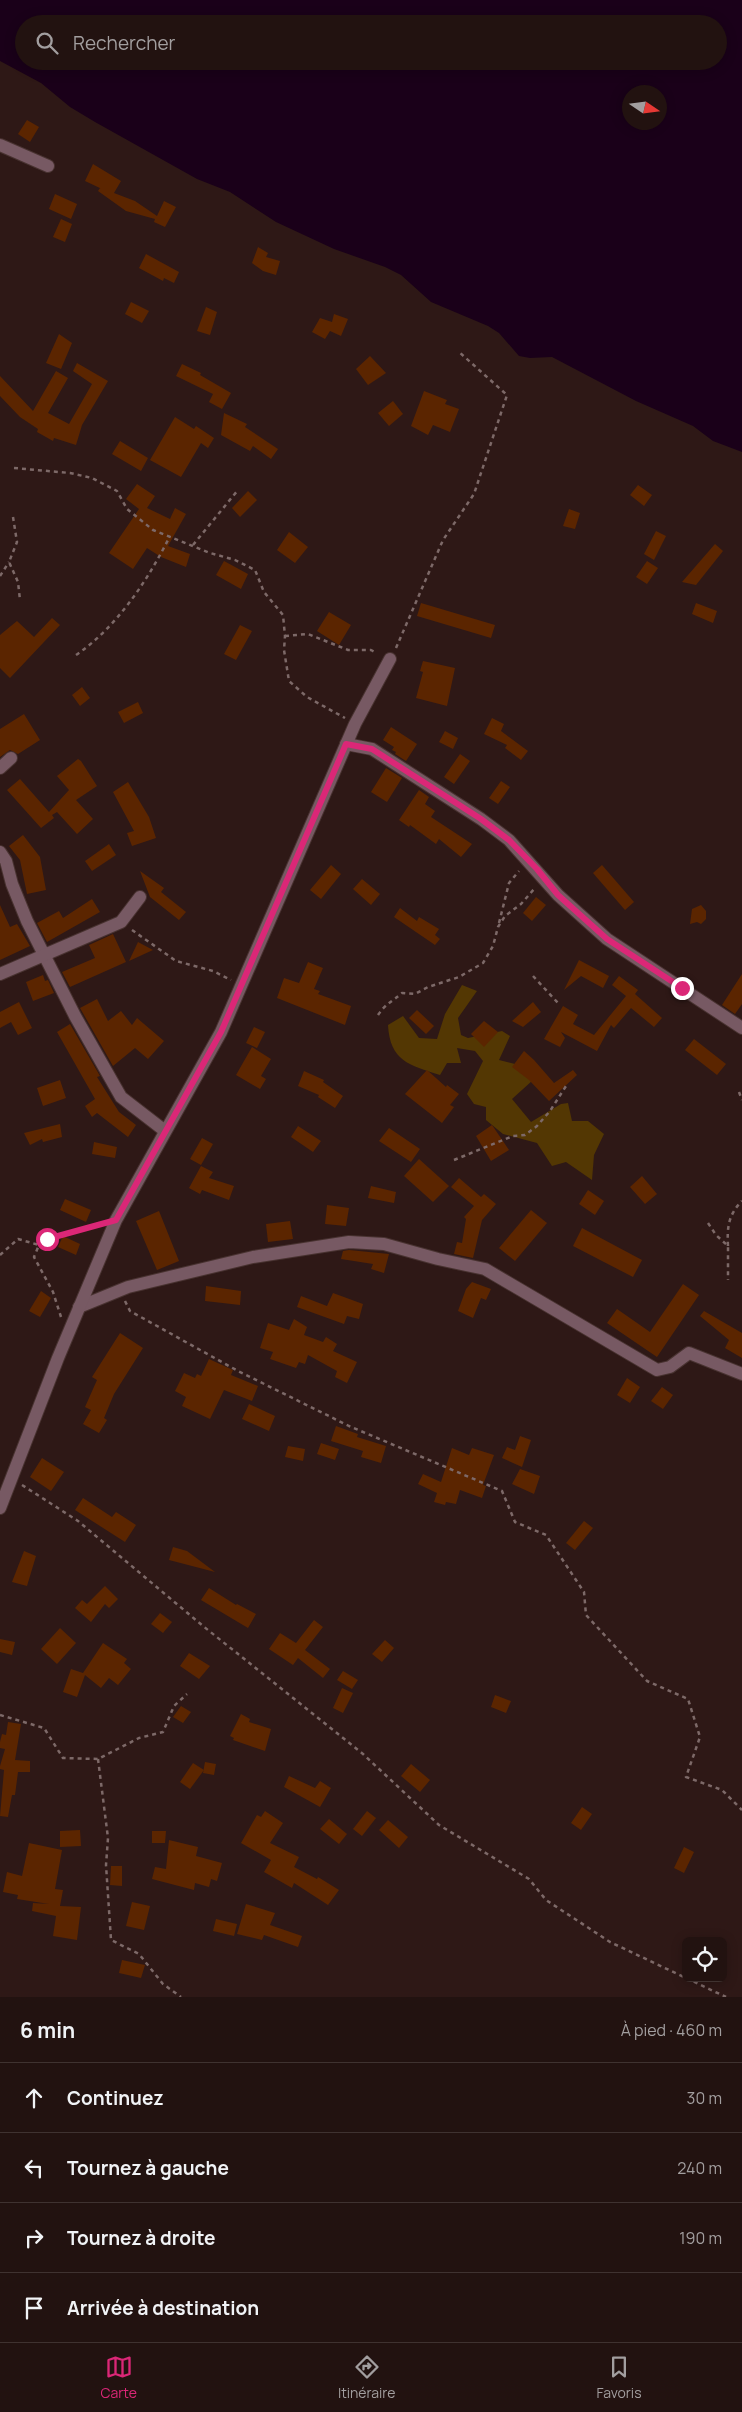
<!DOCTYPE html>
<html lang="fr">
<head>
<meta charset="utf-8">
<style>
	body { margin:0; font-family:Manrope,sans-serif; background:#2e201e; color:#f1f3f6 }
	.controls { position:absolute; right:15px; bottom:15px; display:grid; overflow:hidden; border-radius:8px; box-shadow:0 2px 12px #0003 }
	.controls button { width:45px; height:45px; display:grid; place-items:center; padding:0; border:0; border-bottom:1px solid #3f3230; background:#221210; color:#f1f3f6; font:25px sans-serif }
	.compass { position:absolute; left:622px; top:85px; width:45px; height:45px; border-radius:50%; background:#221210; box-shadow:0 2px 12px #0003; rotate:103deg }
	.stop { position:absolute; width:15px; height:15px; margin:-11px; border:4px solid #db2777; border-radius:50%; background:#fff }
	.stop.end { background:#db2777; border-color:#fff; box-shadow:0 1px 5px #0008 }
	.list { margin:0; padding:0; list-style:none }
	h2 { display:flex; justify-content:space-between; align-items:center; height:65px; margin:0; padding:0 20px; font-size:21px }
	h2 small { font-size:16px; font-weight:400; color:#a29e9f }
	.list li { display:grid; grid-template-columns:32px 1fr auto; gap:15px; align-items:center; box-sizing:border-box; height:70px; padding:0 20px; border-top:1px solid #3f3230 }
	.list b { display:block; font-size:19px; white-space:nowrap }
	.list em { font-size:16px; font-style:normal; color:#a29e9f }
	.icon { flex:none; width:28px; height:28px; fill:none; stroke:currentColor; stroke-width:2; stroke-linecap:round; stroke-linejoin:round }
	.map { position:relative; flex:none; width:742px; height:1997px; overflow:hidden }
	.search { position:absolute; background:#221210; box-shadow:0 2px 12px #0003; left:15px; right:15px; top:15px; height:55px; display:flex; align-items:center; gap:12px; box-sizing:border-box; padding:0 18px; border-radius:28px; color:#a29e9f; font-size:19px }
	.sheet { height:345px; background:#221210 }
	nav { display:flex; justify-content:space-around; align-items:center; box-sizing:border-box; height:70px; border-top:1px solid #3f3230; background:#221210; font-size:14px; color:#a29e9f }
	nav a { display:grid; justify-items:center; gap:2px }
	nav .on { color:#db2777 }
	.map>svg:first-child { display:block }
	.green { fill:#533703 }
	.water { fill:#1a0019; fill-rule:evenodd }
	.building { fill:#5b2500 }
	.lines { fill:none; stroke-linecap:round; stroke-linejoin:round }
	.minor-casing { stroke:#483230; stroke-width:14 }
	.path { stroke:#7d6968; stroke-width:2.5; stroke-dasharray:4 4; stroke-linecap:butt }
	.minor { stroke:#775963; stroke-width:12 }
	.route { stroke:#db2777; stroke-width:6 }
</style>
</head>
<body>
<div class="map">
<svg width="742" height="1997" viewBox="0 0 742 1997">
	<rect width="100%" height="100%" fill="#2e1816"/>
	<path class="green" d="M462,985L477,991L458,1018L461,1035L468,1038L502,1031L510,1036L499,1060L543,1071L512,1099L531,1122L561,1104L568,1103L572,1121H588L604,1134L594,1155L592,1180L566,1162L552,1166L537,1143L503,1134L486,1120V1107L474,1104L467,1094L483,1061L475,1051L457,1048L461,1063H447L440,1075C409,1065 390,1061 388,1025L403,1016L419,1038L437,1039L445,1014Z"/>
	<path class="water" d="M0,0H742V452L713,441L693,426L636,401L552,357L530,358L519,356L499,333L488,326L431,302L401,275L385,267L334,249L276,222L230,192L197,179L95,122L70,107L41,83L0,61ZM24,24H718V61H24ZM630,92H660V122H630Z"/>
	<g class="building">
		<polygon points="27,120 39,127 30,142 18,134"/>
		<polygon points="93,164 121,181 114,193 135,201 157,216 164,201 176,207 165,227 154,222 155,219 126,211 98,191 100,188 102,189 85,181"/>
		<polygon points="55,194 77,204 71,219 49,209"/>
		<polygon points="61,219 72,224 65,242 53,237"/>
		<polygon points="258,247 268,253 266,257 280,261 276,275 263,271 252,263"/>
		<polygon points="146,254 179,272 174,283 164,278 163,281 139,268"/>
		<polygon points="131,302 149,311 142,323 125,314"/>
		<polygon points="206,307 217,312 210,335 197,331"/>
		<polygon points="334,314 348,319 341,336 330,331 325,339 312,332 320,318 332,322"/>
		<polygon points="59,334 72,343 61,369 46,363"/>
		<polygon points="370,356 386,373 368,385 356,369"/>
		<polygon points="77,363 108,381 82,425 76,445 54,438 53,441 37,432 38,429 20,417 0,396 0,376 33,411 56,371 68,378 48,413 69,424 92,384 73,371"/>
		<polygon points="182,364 201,373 200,375 231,393 222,409 209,402 213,394 176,376"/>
		<polygon points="424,391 447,400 445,404 459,409 450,432 433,425 428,435 411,426"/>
		<polygon points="393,401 403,414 389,426 378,413"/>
		<polygon points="224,413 247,424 245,427 278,449 271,459 253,446 250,451 221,435"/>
		<polygon points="175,417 194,429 196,426 214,438 208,448 201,443 181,477 150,460"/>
		<polygon points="120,441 148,458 141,471 112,454"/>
		<polygon points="137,484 155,496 147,508 170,519 175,508 186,514 168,546 190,554 186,567 161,557 147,548 133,569 109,553 139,509 126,499"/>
		<polygon points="638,485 652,495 644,506 630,495"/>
		<polygon points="248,491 257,500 240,517 232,508"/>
		<polygon points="569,509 580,513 575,529 563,526"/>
		<polygon points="656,531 666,536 654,560 644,554"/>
		<polygon points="289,532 308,547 295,563 277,550"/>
		<polygon points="715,544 723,551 696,585 682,582"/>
		<polygon points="224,561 248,574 241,589 216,575"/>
		<polygon points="647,561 658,568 647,584 636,577"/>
		<polygon points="421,603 495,625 491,638 417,616"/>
		<polygon points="696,603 717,611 713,623 692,614"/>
		<polygon points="329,612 351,625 339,645 317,631"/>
		<polygon points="52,618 60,625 10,678 0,668 0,635 17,621 34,637"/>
		<polygon points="240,625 252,631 236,660 224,654"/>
		<polygon points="423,661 455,668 447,706 416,698 423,672 420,671"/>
		<polygon points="82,687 90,698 80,706 72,695"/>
		<polygon points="138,702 143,713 124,723 118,712"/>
		<polygon points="24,714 40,740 18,754 10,750 0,757 0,729"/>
		<polygon points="492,718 504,724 501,731 528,751 521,760 505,748 507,745 484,734"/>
		<polygon points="391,727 417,744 406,761 395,754 396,752 392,750 394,747 383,740"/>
		<polygon points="445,731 458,738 453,749 439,742"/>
		<polygon points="460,754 470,761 454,784 444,777"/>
		<polygon points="78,759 81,761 97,786 76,800 93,819 77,834 57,812 52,815 54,818 41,828 7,790 20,779 49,812 69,790 57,776"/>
		<polygon points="386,768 402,778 387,802 371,792"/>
		<polygon points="501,781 510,787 498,804 489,798"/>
		<polygon points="128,782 149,817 156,838 132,846 127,833 134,831 113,792"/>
		<polygon points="419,790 429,797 425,804 435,811 431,817 472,844 461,857 439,839 436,844 410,825 409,827 399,820"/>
		<polygon points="23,835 40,857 46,890 27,894 20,860 9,846"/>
		<polygon points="109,844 116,855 92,871 85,861"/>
		<polygon points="331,865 341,874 321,899 310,890"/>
		<polygon points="602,865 634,902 625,910 593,873"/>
		<polygon points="140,871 164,888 161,892 186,912 179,920 150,897"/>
		<polygon points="362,879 380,894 371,905 353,889"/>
		<polygon points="536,897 546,905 532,921 523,913"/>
		<polygon points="92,899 100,912 47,942 37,923 59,911 63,918"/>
		<polygon points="0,905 10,927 17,924 30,946 0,960"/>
		<polygon points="701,905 706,911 706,919 701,924 697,922 690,924 692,909"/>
		<polygon points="400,908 417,921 419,917 439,929 435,935 440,939 435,945 394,917"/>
		<polygon points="113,934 126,962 70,987 62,972 95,958 89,945"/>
		<polygon points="138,942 153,950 129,961"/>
		<polygon points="579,960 609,976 603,988 581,976 564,990"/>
		<polygon points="308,962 323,968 314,989 320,991 318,994 351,1006 345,1025 277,998 284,978 299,983"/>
		<polygon points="742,974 742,1004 735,1014 722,1005"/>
		<polygon points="43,975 45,981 48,980 54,993 33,1001 26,982"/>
		<polygon points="619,976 638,990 635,994 662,1018 654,1027 631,1008 614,1028 611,1025 597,1051 561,1032 565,1038 560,1047 544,1039 563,1006 578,1015 573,1024 594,1035 626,996 612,985"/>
		<polygon points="97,999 108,1021 121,1011 132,1025 137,1018 164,1041 148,1059 135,1048 113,1066 80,1008"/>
		<polygon points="19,1002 32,1028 18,1035 11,1022 0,1028 0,1012"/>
		<polygon points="533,1002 541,1012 523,1027 512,1021"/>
		<polygon points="417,1010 434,1026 426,1034 409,1018"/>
		<polygon points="484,1021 498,1032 484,1047 471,1034"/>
		<polygon points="70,1024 100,1076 97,1077 119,1112 136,1125 128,1137 97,1113 92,1117 85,1106 95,1099 57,1032"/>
		<polygon points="254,1027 265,1032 257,1048 246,1043"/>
		<polygon points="694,1039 726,1064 717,1075 685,1050"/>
		<polygon points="252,1047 271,1059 261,1076 266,1079 260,1089 236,1075"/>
		<polygon points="524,1051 534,1060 554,1083 573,1070 577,1075 549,1101 529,1080 512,1067"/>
		<polygon points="427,1070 446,1087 447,1085 459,1094 450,1105 454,1107 442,1123 405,1094"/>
		<polygon points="304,1071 324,1080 323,1082 343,1096 335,1108 318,1097 319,1095 298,1086"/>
		<polygon points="60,1080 66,1098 43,1106 37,1088"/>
		<polygon points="60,1124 62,1137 43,1142 42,1139 30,1145 24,1133"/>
		<polygon points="492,1125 509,1150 491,1161 476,1136"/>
		<polygon points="298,1126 321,1141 313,1152 291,1137"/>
		<polygon points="389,1128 420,1149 411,1162 379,1141"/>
		<polygon points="202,1138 213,1144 201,1165 190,1159"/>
		<polygon points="94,1142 117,1147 115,1158 92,1154"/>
		<polygon points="419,1159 449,1186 433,1202 404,1176"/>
		<polygon points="201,1166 213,1172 209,1178 234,1186 229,1200 202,1190 200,1194 189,1188"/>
		<polygon points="642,1176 657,1194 645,1204 630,1187"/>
		<polygon points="459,1178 481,1197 484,1194 496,1204 482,1220 473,1258 454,1254 457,1242 462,1243 466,1219 464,1217 474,1206 451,1187"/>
		<polygon points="371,1186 396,1192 394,1203 368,1198"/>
		<polygon points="588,1190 604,1201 595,1215 579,1204"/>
		<polygon points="65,1199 91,1210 86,1222 60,1210"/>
		<polygon points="327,1205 349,1208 346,1226 325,1224"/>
		<polygon points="531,1210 547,1223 515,1261 499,1248"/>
		<polygon points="159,1211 179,1261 157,1270 136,1221"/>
		<polygon points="290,1221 293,1239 268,1242 266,1224"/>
		<polygon points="582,1228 642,1260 633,1277 573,1246"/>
		<polygon points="63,1236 80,1244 76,1255 58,1247"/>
		<polygon points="349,1250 389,1254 384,1273 371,1269 373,1264 341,1259 343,1251"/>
		<polygon points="472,1282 491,1289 486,1300 481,1298 473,1318 458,1311 466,1289"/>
		<polygon points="683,1284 699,1295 657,1357 607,1323 617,1309 650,1332"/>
		<polygon points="206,1286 241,1291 240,1305 205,1301"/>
		<polygon points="41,1291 51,1298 40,1317 29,1311"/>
		<polygon points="333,1293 363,1304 359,1319 347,1316 344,1324 297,1307 301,1296 327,1306"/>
		<polygon points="704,1311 742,1333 742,1358 725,1348 729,1340 700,1316"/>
		<polygon points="294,1319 307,1327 304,1335 323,1342 326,1337 337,1344 333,1351 357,1362 347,1383 335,1377 337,1371 308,1355 305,1364 299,1362 296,1368 270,1359 273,1352 260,1348 268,1323 289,1330"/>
		<polygon points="120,1333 143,1348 114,1394 104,1418 107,1420 99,1433 83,1424 91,1410 85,1407 97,1380 92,1377"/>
		<polygon points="209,1359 233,1370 231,1375 258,1386 252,1401 224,1390 210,1419 182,1406 186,1397 175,1391 184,1373 195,1378 197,1374 201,1376"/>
		<polygon points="627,1378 640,1387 630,1403 617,1395"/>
		<polygon points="662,1387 673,1395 663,1409 651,1401"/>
		<polygon points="249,1404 275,1416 269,1431 242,1419"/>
		<polygon points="336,1426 358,1434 357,1437 386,1446 381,1463 361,1457 363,1451 331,1441"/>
		<polygon points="520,1436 531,1440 522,1467 502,1458 507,1447 515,1450"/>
		<polygon points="321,1443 339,1449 335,1460 317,1454"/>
		<polygon points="288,1446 305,1449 303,1461 285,1457"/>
		<polygon points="452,1448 469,1455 472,1448 494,1455 483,1485 486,1486 482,1498 460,1490 456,1504 446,1502 445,1505 434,1502 437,1493 418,1484 423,1474 441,1482"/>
		<polygon points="42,1458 64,1472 51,1491 30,1477"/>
		<polygon points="520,1469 540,1476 534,1494 512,1484"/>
		<polygon points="83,1498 112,1517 116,1512 136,1525 125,1542 75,1510"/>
		<polygon points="584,1521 593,1528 575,1550 566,1543"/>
		<polygon points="173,1547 187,1551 215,1572 169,1560"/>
		<polygon points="24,1551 36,1556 27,1586 12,1582"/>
		<polygon points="105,1586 118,1599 109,1608 105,1604 91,1622 75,1608 82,1600 87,1604"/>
		<polygon points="209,1588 236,1605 237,1604 256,1614 248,1628 201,1600"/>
		<polygon points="160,1613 172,1622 163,1633 151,1624"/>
		<polygon points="314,1620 323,1627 305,1650 330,1669 323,1678 298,1658 293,1665 269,1649 280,1633 296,1643"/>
		<polygon points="60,1628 76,1643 57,1664 41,1649"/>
		<polygon points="0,1639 15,1642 12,1655 0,1652"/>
		<polygon points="385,1640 394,1648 382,1662 372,1654"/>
		<polygon points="103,1643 127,1659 124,1663 131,1669 118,1685 109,1678 101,1688 85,1675 77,1697 63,1692 71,1669 83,1673"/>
		<polygon points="189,1653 210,1666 199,1679 180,1666"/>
		<polygon points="343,1671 358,1680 352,1689 337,1680"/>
		<polygon points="342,1688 353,1693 343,1713 333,1708"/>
		<polygon points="495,1695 511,1701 506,1713 491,1707"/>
		<polygon points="181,1706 191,1712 183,1723 173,1717"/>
		<polygon points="241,1714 250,1719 249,1722 271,1729 265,1751 233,1740 234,1738 230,1736"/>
		<polygon points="8,1722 21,1724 15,1760 30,1761 30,1772 18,1772 15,1795 12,1795 8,1817 0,1816 4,1770 0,1769 0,1766 5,1749 0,1748 0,1742 2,1734 6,1735"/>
		<polygon points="205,1762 216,1764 214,1775 203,1773"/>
		<polygon points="193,1763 204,1770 190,1789 180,1782"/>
		<polygon points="411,1764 430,1780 420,1792 401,1776"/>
		<polygon points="289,1776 315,1788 320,1781 331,1788 320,1807 284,1787"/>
		<polygon points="582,1807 592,1814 581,1830 571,1823"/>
		<polygon points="265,1811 283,1823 270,1843 299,1857 294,1867 317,1879 318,1877 339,1890 328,1905 294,1883 292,1888 264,1872 271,1860 241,1843 257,1815 261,1817"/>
		<polygon points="367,1811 376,1818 362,1836 353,1829"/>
		<polygon points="329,1819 347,1834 339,1844 320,1829"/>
		<polygon points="388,1820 408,1837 399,1848 379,1830"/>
		<polygon points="80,1830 81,1846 60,1847 60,1831"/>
		<polygon points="152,1831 166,1831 165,1843 152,1843"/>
		<polygon points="169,1840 198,1847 196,1856 222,1863 217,1881 211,1879 209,1887 195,1883 194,1890 152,1879 155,1867 166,1869"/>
		<polygon points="29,1843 62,1850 55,1889 63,1890 60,1906 81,1907 77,1940 53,1936 56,1916 32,1911 33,1903 49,1904 17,1899 18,1895 3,1892 7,1872 22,1876"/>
		<polygon points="684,1847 694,1852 684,1873 674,1868"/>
		<polygon points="111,1866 122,1866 122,1886 110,1885"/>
		<polygon points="132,1902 150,1906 144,1930 126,1926"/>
		<polygon points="246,1904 275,1913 270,1925 302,1936 298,1947 264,1935 262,1940 237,1934"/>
		<polygon points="216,1919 237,1924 234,1936 213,1931"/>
		<polygon points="122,1960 145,1965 141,1978 119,1973"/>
	</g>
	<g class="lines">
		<defs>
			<g id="minor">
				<polyline points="0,145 48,166"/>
				<polyline points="346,744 372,749 481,819 509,840 558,895 607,939 742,1028"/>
				<polyline points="0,768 11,758"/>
				<polyline points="0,852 6,861 12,884 27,921 75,1016 121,1097 165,1131"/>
				<polyline points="0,974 121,922 140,897"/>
				<polyline points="79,1307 128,1287 253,1257 349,1242 384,1244 438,1259 485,1269 657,1370 670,1367 689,1353 742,1374"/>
				<polyline points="0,1508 58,1358 116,1220 221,1032 355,724 390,659"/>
			</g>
		</defs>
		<use href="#minor" class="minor-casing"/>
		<g class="path">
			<polyline points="14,468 70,473 92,478 117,491 127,509 153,530 210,553 235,560 255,570 264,592 283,615 285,636 284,650 289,681 307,697 345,718"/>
			<polyline points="13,517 17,542 9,562 18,582 20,600"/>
			<polyline points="193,545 238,490"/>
			<polyline points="0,576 9,562"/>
			<polyline points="285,636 308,634 348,650 371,650 377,653"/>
			<polyline points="396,648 443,540 474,494 507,395 458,351"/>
			<path d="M76,655C117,627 148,580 170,536"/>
			<polyline points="499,923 509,883 519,871"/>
			<polyline points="132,930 176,961 213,971 231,980"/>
			<polyline points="533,976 558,1003"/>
			<path d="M378,1015C386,1003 392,1002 402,993L415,994L428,987L459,977L483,963L493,946L498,927L505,916L521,904L535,888"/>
			<polyline points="739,1092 742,1100"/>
			<polyline points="454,1160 513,1136 525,1135 537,1126 550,1111 566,1086"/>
			<polyline points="708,1223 716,1235 728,1246 728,1280"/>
			<path d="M728,1246C727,1228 728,1215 742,1201"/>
			<polyline points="0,1255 18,1239 39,1245"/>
			<polyline points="125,1301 130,1311 238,1371 349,1426 502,1491 515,1522 546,1535 584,1592 586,1615 647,1681 688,1699 700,1737 686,1777 722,1790 742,1810"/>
			<polyline points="61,1317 53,1292 34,1257 39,1245 47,1239 100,1224"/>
			<polyline points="22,1485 78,1521 203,1626 363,1754 439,1825 529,1879 546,1900 610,1942 726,1997"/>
			<polyline points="0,1715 44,1728 63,1758 98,1759 139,1738 163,1732 174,1706 187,1694"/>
			<polyline points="98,1759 108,1838 106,1865 111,1940 139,1954 163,1984 181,1997"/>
		</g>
		<use href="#minor" class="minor"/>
	</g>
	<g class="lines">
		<polyline class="route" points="47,1239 116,1220 221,1032 346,744 372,749 481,819 509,840 537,869 558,895 607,939 682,988"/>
	</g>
</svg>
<div class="controls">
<button><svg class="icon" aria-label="locate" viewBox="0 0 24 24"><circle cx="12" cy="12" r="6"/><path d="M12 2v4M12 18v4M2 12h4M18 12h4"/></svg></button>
</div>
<svg class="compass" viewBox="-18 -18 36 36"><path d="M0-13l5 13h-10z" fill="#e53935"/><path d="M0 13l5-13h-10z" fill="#a29e9f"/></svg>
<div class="stop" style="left:47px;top:1239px"></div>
<div class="stop end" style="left:682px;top:988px"></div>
<div class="search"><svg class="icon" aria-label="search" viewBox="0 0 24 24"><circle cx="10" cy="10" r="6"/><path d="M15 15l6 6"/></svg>Rechercher</div>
</div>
<section class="sheet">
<h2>6 min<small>À pied · 460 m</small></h2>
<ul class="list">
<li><svg class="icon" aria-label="ahead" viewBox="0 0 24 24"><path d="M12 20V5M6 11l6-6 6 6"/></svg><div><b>Continuez</b></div><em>30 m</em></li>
<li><svg class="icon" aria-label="left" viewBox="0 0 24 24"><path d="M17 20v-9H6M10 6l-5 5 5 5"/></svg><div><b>Tournez à gauche</b></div><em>240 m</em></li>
<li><svg class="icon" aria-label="right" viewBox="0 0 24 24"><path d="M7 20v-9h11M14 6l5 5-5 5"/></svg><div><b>Tournez à droite</b></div><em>190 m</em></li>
<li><svg class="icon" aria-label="arrive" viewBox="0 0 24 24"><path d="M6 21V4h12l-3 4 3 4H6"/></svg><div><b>Arrivée à destination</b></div></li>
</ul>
</section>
<nav>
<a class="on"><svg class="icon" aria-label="map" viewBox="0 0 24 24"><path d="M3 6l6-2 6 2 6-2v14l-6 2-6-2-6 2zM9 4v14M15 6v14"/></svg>Carte</a>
<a><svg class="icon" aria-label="directions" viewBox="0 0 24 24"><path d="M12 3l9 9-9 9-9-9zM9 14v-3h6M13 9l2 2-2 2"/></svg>Itinéraire</a>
<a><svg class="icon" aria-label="saved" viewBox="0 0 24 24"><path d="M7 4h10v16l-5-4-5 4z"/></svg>Favoris</a>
</nav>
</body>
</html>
